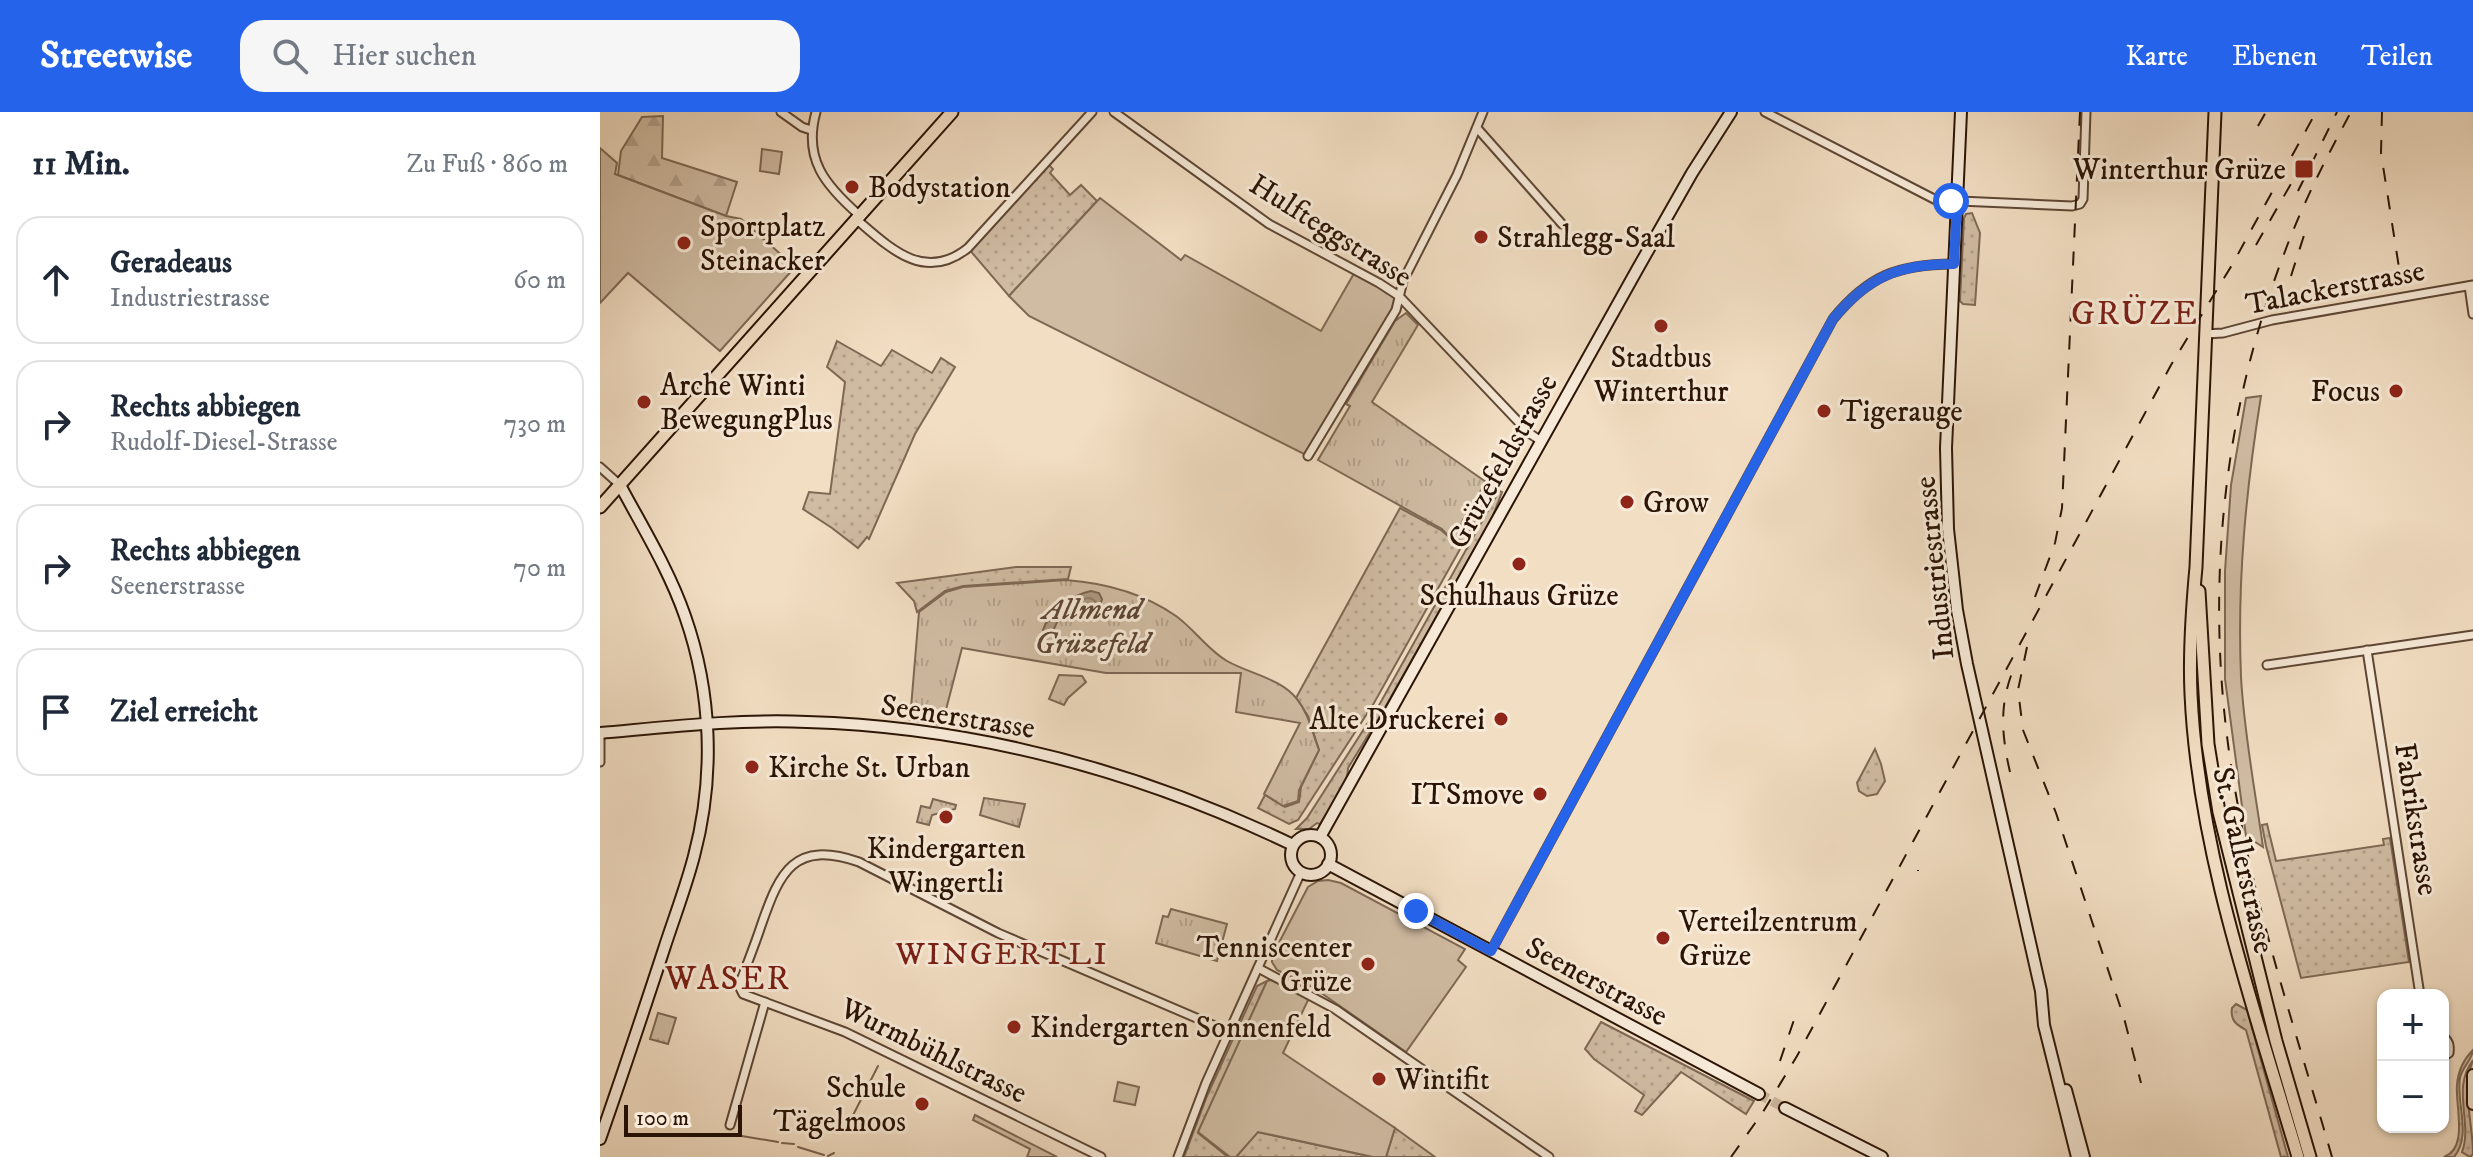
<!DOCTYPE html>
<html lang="de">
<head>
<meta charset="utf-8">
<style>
	body { margin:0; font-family:"IM FELL DW Pica",serif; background:#f6f6f7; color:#1f2937 }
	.controls { position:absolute; right:24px; bottom:24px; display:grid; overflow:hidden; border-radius:16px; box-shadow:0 2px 6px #0004 }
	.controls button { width:72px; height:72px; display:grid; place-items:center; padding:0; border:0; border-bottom:2px solid #e0e1e3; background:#fff; color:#1f2937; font:40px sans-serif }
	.scale { position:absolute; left:24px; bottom:20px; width:118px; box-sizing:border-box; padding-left:8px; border:4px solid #2b1405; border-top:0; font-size:22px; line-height:28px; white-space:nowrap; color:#2b1405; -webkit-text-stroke:6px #f7ead8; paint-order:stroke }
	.stop { position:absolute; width:24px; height:24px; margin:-18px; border:6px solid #2563eb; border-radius:50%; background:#fff }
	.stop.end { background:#2563eb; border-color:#fff; box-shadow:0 2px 8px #0008 }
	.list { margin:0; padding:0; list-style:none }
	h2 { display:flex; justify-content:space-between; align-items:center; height:104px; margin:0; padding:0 32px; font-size:34px }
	h2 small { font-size:26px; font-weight:400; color:#747a83 }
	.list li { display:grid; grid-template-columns:52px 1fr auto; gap:24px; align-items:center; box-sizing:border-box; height:128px; margin:0 16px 16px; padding:0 16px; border:2px solid #e0e1e3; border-radius:24px }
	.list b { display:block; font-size:30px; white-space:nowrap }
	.list p { margin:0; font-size:26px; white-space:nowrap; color:#747a83 }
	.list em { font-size:26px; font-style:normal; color:#747a83 }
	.icon { flex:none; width:44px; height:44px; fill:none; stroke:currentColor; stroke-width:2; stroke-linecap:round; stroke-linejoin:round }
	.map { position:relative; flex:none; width:1873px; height:1045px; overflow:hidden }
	header { display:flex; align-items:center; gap:48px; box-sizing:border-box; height:112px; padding:0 40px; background:#2563eb; color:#fff }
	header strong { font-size:38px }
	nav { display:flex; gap:44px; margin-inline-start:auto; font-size:28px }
	.search { width:560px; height:72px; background:#f6f6f7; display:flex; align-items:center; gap:20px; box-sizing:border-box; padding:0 28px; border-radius:24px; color:#747a83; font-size:30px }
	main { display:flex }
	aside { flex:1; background:#fff }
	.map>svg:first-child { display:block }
	.grass { fill:url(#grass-dots); stroke:#7e6854; stroke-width:2 }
	.forest { fill:url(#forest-firs); stroke:#7e6854; stroke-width:2 }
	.park { fill:url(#park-tufts); stroke:#7e6854; stroke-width:2 }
	.garden { fill:#d0bca3; stroke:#7e6854; stroke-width:2 }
	.water { fill:url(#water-waves); stroke:#7a6450; stroke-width:2 }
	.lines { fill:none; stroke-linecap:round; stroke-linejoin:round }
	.stream { stroke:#7a6450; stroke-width:2 }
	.secondary-tunnel { stroke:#cab69d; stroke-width:10; stroke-dasharray:10 5; stroke-linecap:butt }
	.street-casing { stroke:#5d4634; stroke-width:11 }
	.secondary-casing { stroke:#2b1405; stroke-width:14 }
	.primary-casing { stroke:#2b1405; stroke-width:15 }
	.street { stroke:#f7ead8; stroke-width:7 }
	.secondary { stroke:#f7ead8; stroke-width:10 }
	.primary { stroke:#f2dec3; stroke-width:11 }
	.rail { stroke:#2b1405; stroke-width:2; stroke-dasharray:14 14; stroke-linecap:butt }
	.route { stroke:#2563eb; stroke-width:10 }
	.poi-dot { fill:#8f2418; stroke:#f7ead8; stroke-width:3 }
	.labels { text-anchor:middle; stroke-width:6; stroke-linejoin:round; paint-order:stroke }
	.poi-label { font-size:30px; fill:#2b1405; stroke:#f7ead8; text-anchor:start }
	.street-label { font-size:30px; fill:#2b1405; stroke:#f7ead8 }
	.park-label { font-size:30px; font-style:italic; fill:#5d4634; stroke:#f7ead8 }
	.neighbourhood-label { font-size:32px; letter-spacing:2px; fill:#7a1f14; stroke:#f7ead8 }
	.quarter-label { font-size:34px; letter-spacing:2px; fill:#7a1f14; stroke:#f7ead8 }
</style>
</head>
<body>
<header>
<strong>Streetwise</strong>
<div class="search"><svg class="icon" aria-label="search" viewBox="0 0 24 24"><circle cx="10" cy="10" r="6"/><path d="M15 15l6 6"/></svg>Hier suchen</div>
<nav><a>Karte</a><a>Ebenen</a><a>Teilen</a></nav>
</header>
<main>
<aside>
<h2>11 Min.<small>Zu Fuß · 860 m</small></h2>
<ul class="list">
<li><svg class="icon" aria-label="ahead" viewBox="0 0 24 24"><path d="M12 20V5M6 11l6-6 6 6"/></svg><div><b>Geradeaus</b><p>Industriestrasse</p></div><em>60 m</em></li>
<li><svg class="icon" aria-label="right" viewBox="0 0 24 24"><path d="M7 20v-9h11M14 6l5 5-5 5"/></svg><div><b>Rechts abbiegen</b><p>Rudolf-Diesel-Strasse</p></div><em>730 m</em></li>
<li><svg class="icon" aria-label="right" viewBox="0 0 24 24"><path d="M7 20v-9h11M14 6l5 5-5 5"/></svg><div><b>Rechts abbiegen</b><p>Seenerstrasse</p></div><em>70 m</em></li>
<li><svg class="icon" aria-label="arrive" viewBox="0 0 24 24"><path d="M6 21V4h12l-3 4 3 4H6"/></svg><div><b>Ziel erreicht</b></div></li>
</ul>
</aside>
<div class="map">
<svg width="1873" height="1045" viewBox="0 0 1873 1045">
	<defs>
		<pattern id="grass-dots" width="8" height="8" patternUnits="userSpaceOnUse" patternTransform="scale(2)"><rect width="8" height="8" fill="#d0bca3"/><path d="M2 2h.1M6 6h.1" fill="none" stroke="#b3a18b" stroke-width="1.8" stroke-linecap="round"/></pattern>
		<pattern id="forest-firs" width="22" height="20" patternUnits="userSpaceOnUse" patternTransform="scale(2)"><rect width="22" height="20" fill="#d0bca3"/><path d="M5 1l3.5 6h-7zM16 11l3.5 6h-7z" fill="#b3a18b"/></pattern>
		<pattern id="park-tufts" width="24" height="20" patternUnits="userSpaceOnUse" patternTransform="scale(2)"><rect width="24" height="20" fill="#d0bca3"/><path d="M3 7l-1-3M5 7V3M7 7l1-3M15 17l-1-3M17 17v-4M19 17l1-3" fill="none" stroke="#b3a18b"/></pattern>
		<pattern id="water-waves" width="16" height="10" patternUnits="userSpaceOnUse" patternTransform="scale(2)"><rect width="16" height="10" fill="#ae9982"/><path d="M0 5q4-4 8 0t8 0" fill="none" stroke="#8e7c68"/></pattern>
	</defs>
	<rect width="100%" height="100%" fill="#f2dec3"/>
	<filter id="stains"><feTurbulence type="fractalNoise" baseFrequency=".0025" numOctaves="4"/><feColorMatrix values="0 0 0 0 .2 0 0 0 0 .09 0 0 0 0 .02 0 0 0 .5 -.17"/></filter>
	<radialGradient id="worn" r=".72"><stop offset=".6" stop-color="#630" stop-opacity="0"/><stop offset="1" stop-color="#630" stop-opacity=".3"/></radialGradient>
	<g class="grass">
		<polygon points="446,50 453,57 450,61 470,83 481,73 497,89 409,184 368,136"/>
		<polygon points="1372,101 1380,121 1375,193 1363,192 1360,189 1364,106 1366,102"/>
		<polygon points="237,229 281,254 292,238 332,261 341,246 355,255 315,322 269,427 267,425 258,436 232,416 203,397 209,380 230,382 245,270 227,255"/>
		<polygon points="892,369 897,371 774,591 698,708 689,712 658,696 665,683 685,695 699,690 701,675 719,638 708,604 696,586 800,396 841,418 857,432 862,421 860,419 862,410 886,370"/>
		<path d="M899,379L902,380L892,406L783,599L748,656C748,675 730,696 720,712L717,711L709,717H696L707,706L778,595Z"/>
		<polygon points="416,455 471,455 468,467 363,474 345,479 317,500 314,489 297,471"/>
		<polygon points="1275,637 1281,652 1285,669 1277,682 1267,684 1259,679 1257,671"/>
		<polygon points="1667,712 1676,749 1784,733 1783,727 1790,726 1809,850 1701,866 1666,734 1662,713"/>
		<polygon points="667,869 598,1021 628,1045 584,1045 607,984 657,874"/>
		<path d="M1636,892L1647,898L1688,1045H1681L1646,918C1637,913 1630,909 1632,896Z"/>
		<polygon points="1001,910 1154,989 1146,1002 1081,960 1042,1003 1035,999 1044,983 994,947 985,937"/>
		<path d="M1873,938C1872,948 1862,955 1860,966C1856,992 1872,1023 1854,1045H1844C1869,1036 1855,994 1857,973C1858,959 1864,947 1873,938Z"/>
		<path d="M1873,948C1861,979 1873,1010 1873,1042L1870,1045L1862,1040C1873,1011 1851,976 1873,948Z"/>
		<polygon points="795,1016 835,1045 786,1045"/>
		<polygon points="657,1020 773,1045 636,1045"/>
	</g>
	<polygon class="forest" points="63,4 62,46 137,70 126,104 18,63 21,39 42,5"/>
	<g class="park">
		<polygon points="162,37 182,40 179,62 160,59"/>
		<polygon points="806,201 818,213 772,290 886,370 862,410 856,432 842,417 718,348 750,294 746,292 795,209"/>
		<path d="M466,468C506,471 543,481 576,504C594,517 608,538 627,549C650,562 680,566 697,587C709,602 712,620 719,638L699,678L698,689L683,694L664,682L700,611L636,600L641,561H506L362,536L342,613L310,608L319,500L346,480L363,475Z"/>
		<polygon points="459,563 482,564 486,570 468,586 464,593 449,587"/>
		<polygon points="384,686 425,692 419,715 380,703"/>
		<polygon points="333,687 356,693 355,697 332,703 329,713 317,710 321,694 330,696"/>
		<polygon points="571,797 627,812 617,849 556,831 563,804 568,805"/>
		<polygon points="58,901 76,906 68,932 50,927"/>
		<polygon points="518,970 539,975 535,993 514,989"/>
	</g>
	<g class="garden">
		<polygon points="0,36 17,51 15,62 126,104 141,107 195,155 120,239 28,161 0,191"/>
		<polygon points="500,86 581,148 585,143 721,219 756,158 799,184 796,198 708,344 429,204 409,184"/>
		<path d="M1661,284C1646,378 1637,469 1641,565C1644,621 1655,678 1663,735L1646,724L1625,567V459L1631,373L1646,286Z"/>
		<polygon points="728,768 741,771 865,837 858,848 866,855 806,940 714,876 677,858 672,850 672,844 708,775 718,769"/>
		<polygon points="671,868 709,886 683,941 795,1016 786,1045 773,1045 658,1020 636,1045 630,1045 598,1020 667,869"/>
		<polygon points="375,1003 457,1045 427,1045 430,1037 373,1008"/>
	</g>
	<path class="water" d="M491,479L499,481L502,487L499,498L473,505L459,506L452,521L446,522L443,518C449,499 472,483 491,479Z"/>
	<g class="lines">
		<g class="stream">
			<polyline points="244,1021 278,954"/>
			<polyline points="136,1023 178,1030"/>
			<polyline points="182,1031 194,1032"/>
			<polyline points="198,1035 224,1043"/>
			<polyline points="228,1044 234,1041"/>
		</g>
		<polyline class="secondary-tunnel" points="1159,982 1185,996"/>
		<defs>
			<g id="street">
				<polyline points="181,0 202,15 211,18"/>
				<path d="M216,0C203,47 225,73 259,103"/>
				<polyline points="514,0 669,112 779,171 799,184 929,321 941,329"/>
				<polyline points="1165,0 1336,88 1472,94 1480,92 1483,87 1486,0"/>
				<polyline points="877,16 962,112"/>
				<path d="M256,107C290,136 324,171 368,136L492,0"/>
				<polyline points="1869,174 1873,202"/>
				<polyline points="1605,222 1623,221 1672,208 1873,173"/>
				<polyline points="708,344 796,198 803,169 857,63 883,0"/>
				<polyline points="0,355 20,373"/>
				<polyline points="1767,538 1820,883"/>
				<polyline points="1667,553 1873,523"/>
				<polyline points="0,650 0,621"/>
				<path d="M891,839L1233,207C1268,164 1298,152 1354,152"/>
				<polyline points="658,856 735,897 949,1045"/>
				<path d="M1843,924C1849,930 1850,933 1849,941L1843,945"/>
				<polyline points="130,1013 165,890"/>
				<path d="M501,1045L245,920L143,882L140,876L141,868C148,850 155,832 161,814C180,759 194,728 259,750L398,821L629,920"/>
				<polyline points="578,1045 606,971 701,760"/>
			</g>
			<g id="secondary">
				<polyline points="1361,0 1346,336 1348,417 1357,498 1367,552 1441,879 1444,913 1477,1045"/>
				<path d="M0,621C69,615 138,607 207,610C376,615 541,660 693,733"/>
				<circle cx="711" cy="743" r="20"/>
				<polyline points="720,725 1038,156 1092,61 1131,0"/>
				<polyline points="728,752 1159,982"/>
				<polyline points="1873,963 1873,992"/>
				<polyline points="1466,978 1484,1045"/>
				<polyline points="1185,996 1282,1045"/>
				<path d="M0,1027C22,964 43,901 64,837C74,806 86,775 94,744C115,665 112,581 85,504C69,458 43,416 20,373"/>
			</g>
			<g id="primary">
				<path d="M1615,0L1596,455C1592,498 1589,539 1591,582C1598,739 1654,896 1698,1045"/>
				<polyline points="0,395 352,0"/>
				<polyline points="1599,479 1608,632 1619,700 1676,929 1710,1045"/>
			</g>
		</defs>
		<use href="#street" class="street-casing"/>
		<use href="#secondary" class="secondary-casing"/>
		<use href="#primary" class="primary-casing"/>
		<use href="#street" class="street"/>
		<use href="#secondary" class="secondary"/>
		<use href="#primary" class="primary"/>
		<g class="rail">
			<polyline points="1782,0 1781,41 1800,162"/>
			<polyline points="1658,14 1666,0"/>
			<polyline points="1698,79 1737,0"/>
			<polyline points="1656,133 1696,63"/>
			<polyline points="1691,164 1707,114"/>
			<polyline points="1435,485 1455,431 1462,396 1480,0"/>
			<polyline points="1427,535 1418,578 1423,618 1456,701 1524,906 1541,971"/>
			<path d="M1410,660C1402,625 1399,595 1412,561"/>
			<polyline points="1318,759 1318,758"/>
			<polyline points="1180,949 1197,899"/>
			<polyline points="1131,1045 1163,1000 1197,944 1571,253 1632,153 1716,0"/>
			<path d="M1732,1045C1698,926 1657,805 1636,683C1603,502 1618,314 1684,142C1702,93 1726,46 1751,0"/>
		</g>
	</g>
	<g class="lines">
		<path class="route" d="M816,799L891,839L1233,207C1268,165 1298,152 1354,152L1357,89H1351"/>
	</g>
	<g class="poi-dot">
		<rect x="1694" y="47" width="20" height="20" rx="4"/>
		<circle cx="252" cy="75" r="8"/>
		<circle cx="881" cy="125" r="8"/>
		<circle cx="84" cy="131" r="8"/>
		<circle cx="1061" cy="214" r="8"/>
		<circle cx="1796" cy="279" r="8"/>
		<circle cx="44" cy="290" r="8"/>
		<circle cx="1224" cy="299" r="8"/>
		<circle cx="1027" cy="390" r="8"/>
		<circle cx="919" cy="452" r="8"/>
		<circle cx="901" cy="607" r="8"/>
		<circle cx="152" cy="655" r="8"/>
		<circle cx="940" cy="682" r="8"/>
		<circle cx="346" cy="705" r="8"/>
		<circle cx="1063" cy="826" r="8"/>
		<circle cx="768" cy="852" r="8"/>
		<circle cx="414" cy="915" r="8"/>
		<circle cx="779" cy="967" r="8"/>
		<circle cx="322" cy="992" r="8"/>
	</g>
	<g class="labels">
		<g class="poi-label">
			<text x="1686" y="67" text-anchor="end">Winterthur Grüze</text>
			<text x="268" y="85">Bodystation</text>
			<text x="100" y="124">Sportplatz<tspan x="100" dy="34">Steinacker</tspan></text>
			<text x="897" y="135">Strahlegg-Saal</text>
			<text x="1061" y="255" text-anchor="middle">Stadtbus<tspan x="1061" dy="34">Winterthur</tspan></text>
			<text x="60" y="283">Arche Winti<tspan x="60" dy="34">BewegungPlus</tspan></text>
			<text x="1780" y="289" text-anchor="end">Focus</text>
			<text x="1240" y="309">Tigerauge</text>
			<text x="1043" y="400">Grow</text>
			<text x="919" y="493" text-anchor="middle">Schulhaus Grüze</text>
			<text x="885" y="617" text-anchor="end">Alte Druckerei</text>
			<text x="168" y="665">Kirche St. Urban</text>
			<text x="924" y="692" text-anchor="end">ITSmove</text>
			<text x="346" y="746" text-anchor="middle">Kindergarten<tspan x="346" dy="34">Wingertli</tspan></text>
			<text x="1079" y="819">Verteilzentrum<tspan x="1079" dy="34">Grüze</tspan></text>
			<text x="752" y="845" text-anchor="end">Tenniscenter<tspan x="752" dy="34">Grüze</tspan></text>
			<text x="430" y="925">Kindergarten Sonnenfeld</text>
			<text x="795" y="977">Wintifit</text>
			<text x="306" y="985" text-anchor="end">Schule<tspan x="306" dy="34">Tägelmoos</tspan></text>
		</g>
		<g class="street-label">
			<text transform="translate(731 118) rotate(32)" y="10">Hulfteggstrasse</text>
			<text transform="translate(1735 175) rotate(-11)" y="10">Talackerstrasse</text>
			<text transform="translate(902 349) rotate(-61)" y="10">Grüzefeldstrasse</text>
			<text transform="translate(1334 456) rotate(-96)" y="10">Industriestrasse</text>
			<text transform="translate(358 604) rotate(9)" y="10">Seenerstrasse</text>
			<text transform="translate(1817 707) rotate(81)" y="10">Fabrikstrasse</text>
			<text transform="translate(1644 748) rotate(77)" y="10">St. Gallerstrasse</text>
			<text transform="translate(997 869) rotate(28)" y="10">Seenerstrasse</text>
			<text transform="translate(334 938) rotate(26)" y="10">Wurmbühlstrasse</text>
		</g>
		<g class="park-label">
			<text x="492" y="507">Allmend<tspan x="492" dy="34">Grüzefeld</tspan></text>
		</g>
		<g class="neighbourhood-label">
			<text x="402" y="852">WINGERTLI</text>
		</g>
		<g class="quarter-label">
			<text x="1535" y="212">GRÜZE</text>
			<text x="128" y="877">WASER</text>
		</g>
	</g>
	<rect width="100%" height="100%" filter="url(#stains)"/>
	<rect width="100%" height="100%" fill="url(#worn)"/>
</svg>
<div class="controls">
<button>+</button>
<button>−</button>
</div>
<div class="scale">100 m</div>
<div class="stop" style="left:1351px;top:89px"></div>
<div class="stop end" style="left:816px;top:799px"></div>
</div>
</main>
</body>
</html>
